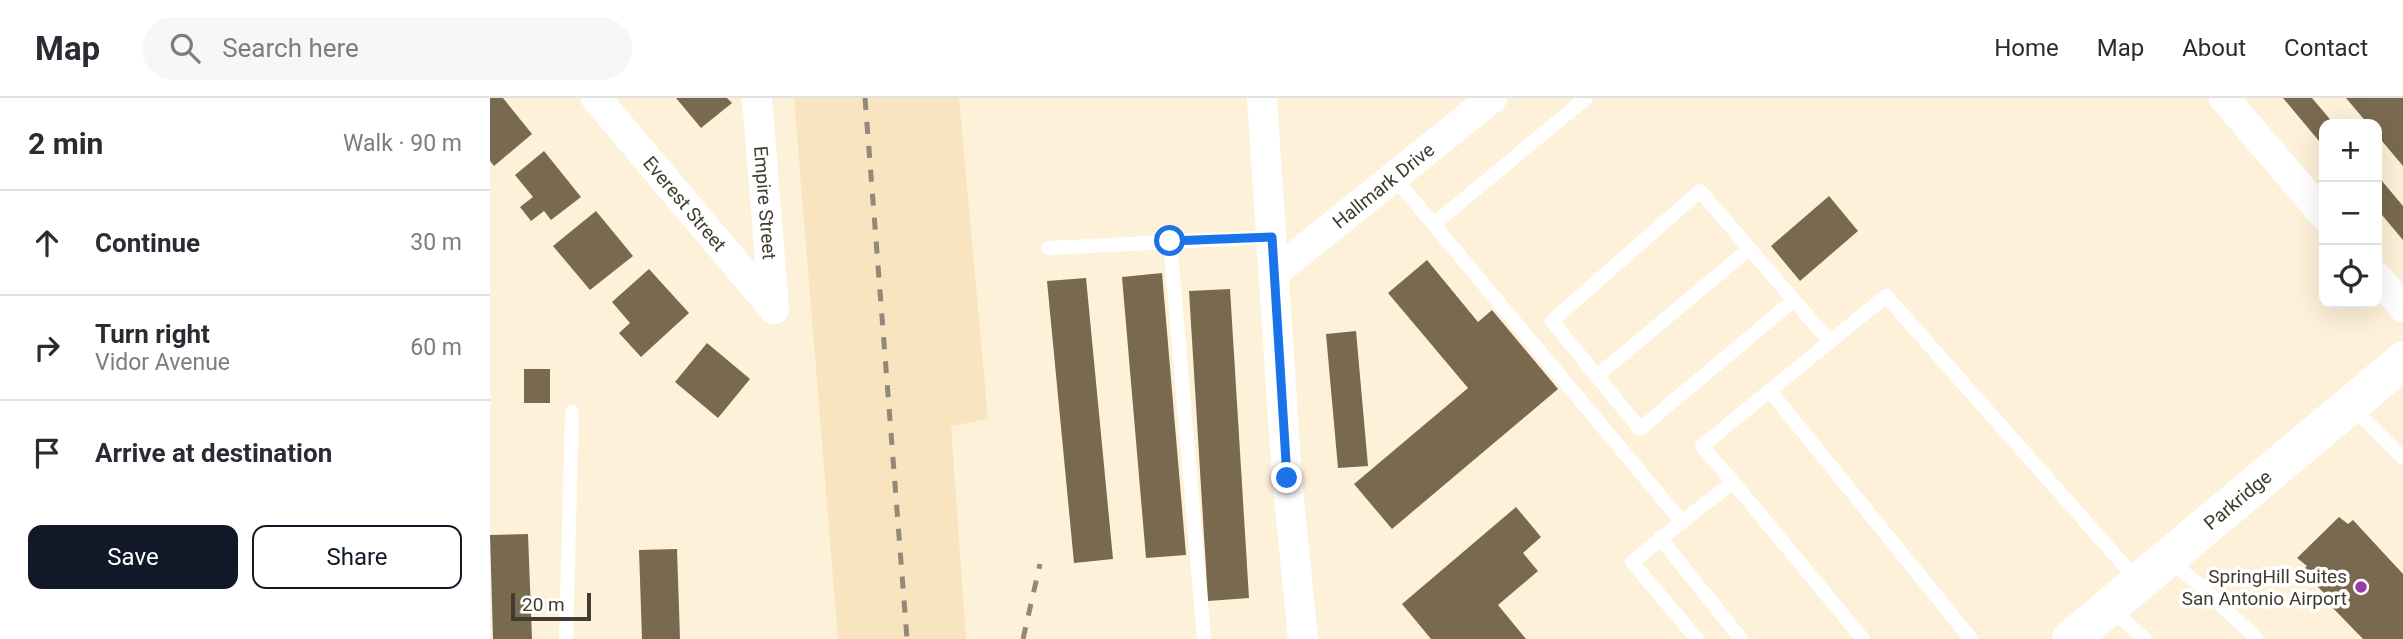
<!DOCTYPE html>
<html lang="en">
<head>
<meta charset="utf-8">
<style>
	body { margin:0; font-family:Roboto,sans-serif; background:#f7f7f7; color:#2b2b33 }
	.controls { position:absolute; right:21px; top:21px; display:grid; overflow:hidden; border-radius:14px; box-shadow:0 7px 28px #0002 }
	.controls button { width:63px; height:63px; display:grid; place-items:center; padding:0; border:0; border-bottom:2px solid #e1e1e2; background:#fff; color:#2b2b33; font:35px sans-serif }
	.scale { position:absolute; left:21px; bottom:18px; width:80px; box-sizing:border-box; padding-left:7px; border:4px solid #423c30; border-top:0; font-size:19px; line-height:24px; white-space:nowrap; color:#423c30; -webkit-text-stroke:5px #fff; paint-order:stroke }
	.stop { position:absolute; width:21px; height:21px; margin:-16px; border:5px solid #1a73e8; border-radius:50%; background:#fff }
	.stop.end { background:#1a73e8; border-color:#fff; box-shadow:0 2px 7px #0008 }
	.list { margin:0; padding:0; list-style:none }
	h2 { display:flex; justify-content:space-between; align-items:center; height:91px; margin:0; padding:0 28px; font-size:30px }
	h2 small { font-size:23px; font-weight:400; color:#7c7c81 }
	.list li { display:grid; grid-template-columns:46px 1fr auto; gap:21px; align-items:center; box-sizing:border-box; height:105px; padding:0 28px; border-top:2px solid #e1e1e2 }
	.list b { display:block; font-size:26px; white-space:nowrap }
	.list p { margin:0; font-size:23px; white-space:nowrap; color:#7c7c81 }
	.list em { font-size:23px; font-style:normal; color:#7c7c81 }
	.actions { display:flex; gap:14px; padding:21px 28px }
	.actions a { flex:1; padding:16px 0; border:2px solid #111827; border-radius:14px; text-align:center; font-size:24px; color:#111827 }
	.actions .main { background:#111827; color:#fff }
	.icon { flex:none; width:38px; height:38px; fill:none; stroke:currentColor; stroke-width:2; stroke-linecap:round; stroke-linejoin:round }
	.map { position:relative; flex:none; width:1913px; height:541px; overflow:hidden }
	header { display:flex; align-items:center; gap:42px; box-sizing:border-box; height:98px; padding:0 35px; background:#fff; border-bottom:2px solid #e1e1e2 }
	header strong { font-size:33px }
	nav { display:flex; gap:38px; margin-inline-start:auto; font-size:24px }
	.search { width:490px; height:63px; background:#f7f7f7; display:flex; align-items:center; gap:18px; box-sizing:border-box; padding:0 24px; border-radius:38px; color:#7c7c81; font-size:26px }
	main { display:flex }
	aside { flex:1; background:#fff }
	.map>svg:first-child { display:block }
	.built { fill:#f8e4bf }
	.building { fill:#796a4f }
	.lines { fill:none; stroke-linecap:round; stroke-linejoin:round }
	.lane { stroke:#fff; stroke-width:14 }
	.street { stroke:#fff; stroke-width:30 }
	.secondary { stroke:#fff; stroke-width:38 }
	.rail { stroke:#928978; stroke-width:5; stroke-dasharray:12 12; stroke-linecap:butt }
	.route { stroke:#1a73e8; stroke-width:9 }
	.poi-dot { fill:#983da7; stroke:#fff; stroke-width:2.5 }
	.labels { text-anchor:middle; stroke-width:7; stroke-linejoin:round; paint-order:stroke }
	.street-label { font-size:19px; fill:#423c30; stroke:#fff }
	.poi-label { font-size:19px; fill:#423c30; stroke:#fff; text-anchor:end }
</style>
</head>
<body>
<header>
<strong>Map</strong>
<div class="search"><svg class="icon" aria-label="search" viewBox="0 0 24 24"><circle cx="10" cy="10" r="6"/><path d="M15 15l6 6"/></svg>Search here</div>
<nav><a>Home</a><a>Map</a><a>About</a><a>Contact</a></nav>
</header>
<main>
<aside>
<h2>2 min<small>Walk · 90 m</small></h2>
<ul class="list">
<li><svg class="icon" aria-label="ahead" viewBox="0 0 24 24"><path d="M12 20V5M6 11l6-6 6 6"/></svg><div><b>Continue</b></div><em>30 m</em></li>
<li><svg class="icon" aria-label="right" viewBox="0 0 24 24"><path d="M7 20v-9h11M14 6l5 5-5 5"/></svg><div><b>Turn right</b><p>Vidor Avenue</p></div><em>60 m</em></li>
<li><svg class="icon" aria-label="arrive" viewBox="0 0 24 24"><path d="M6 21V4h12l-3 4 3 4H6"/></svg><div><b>Arrive at destination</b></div></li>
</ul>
<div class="actions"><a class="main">Save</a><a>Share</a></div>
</aside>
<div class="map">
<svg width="1913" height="541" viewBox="0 0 1913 541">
	<rect width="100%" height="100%" fill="#fef1d9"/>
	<polygon class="built" points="304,0 469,0 498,321 461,328 476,541 348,541"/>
	<g class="building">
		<polygon points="0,0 13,0 42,36 4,68 0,63"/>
		<polygon points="186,0 237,0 242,5 211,30"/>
		<polygon points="1793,0 1822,0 1844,26 1834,26 1834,49"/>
		<polygon points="1856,0 1913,0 1913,68 1887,37 1887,26 1878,26"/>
		<polygon points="54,53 91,99 61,122 54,113 41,123 30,109 43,99 25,77"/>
		<polygon points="1887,77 1913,108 1913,142 1887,111"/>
		<polygon points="1339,98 1368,133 1310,183 1281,148"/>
		<polygon points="106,113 143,158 100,192 63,148"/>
		<polygon points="937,162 988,224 1002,212 1068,291 902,431 864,386 978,290 898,195"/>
		<polygon points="159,171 199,215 151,259 129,235 140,225 122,204"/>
		<polygon points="672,175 696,457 656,460 632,179"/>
		<polygon points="596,180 623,461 584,465 557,183"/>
		<polygon points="740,191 759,500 718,503 699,193"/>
		<polygon points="866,233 878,368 848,370 836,236"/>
		<polygon points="217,245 260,281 228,320 185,284"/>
		<rect x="34" y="271" width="26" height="34"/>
		<polygon points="1026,409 1051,439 1033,455 1048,473 1008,507 1036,541 941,541 912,506"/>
		<polygon points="1849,419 1858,426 1863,422 1913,476 1913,541 1873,541 1838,505 1841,502 1812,473 1817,468 1807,460"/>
		<polygon points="38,436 42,541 3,541 0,437"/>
		<polygon points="187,451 190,541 152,541 149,452"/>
	</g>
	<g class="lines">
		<g class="lane">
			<polyline points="904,79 1192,424 1142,464 1207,541"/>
			<polyline points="944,126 1096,0"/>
			<polyline points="680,143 714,541"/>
			<polyline points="558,150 782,139"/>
			<polyline points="1304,202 1150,331 1062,223 1210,93 1340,244"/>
			<polyline points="1107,278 1259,151"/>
			<polyline points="1280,293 1481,541"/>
			<polyline points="1861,308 1913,360"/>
			<polyline points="1243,384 1212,348 1396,198 1648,483"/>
			<polyline points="1192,424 1243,384 1373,541"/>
			<polyline points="1170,440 1251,541"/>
			<polyline points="1678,462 1712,489 1767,541"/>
			<polyline points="1619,509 1655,541"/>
			<polyline points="76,541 82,314"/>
		</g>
		<g class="street">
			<path id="s1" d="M106,0L284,211"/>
			<path id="s2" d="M267,0L284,211"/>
			<polyline points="772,0 797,380 813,541"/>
			<polyline points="1734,0 1834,117"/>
			<path id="s3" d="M784,175L1002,0"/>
			<polyline points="1887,179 1913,209"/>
		</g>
		<path class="secondary" id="s4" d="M1581,541L1913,263"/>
		<g class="rail">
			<polyline points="375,0 417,541"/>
			<polyline points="533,541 550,466"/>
		</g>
	</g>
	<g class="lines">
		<polyline class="route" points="680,143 782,139 797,380"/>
	</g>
	<circle class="poi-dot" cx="1871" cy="489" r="7"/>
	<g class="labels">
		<g class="street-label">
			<text dy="7" stroke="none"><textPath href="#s3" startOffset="140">Hallmark Drive</textPath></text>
			<text dy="7" stroke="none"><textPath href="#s1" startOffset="138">Everest Street</textPath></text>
			<text dy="7" stroke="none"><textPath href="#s2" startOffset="105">Empire Street</textPath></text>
			<text dy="7" stroke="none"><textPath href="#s4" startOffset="217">Parkridge</textPath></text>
		</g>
		<g class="poi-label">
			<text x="1857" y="485">SpringHill Suites<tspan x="1857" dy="22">San Antonio Airport</tspan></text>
		</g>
	</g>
</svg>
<div class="controls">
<button>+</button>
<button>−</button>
<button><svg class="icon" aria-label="locate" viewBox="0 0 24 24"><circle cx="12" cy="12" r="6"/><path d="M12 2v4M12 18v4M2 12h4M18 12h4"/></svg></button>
</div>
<div class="scale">20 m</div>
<div class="stop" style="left:680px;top:143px"></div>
<div class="stop end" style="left:797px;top:380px"></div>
</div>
</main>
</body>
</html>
